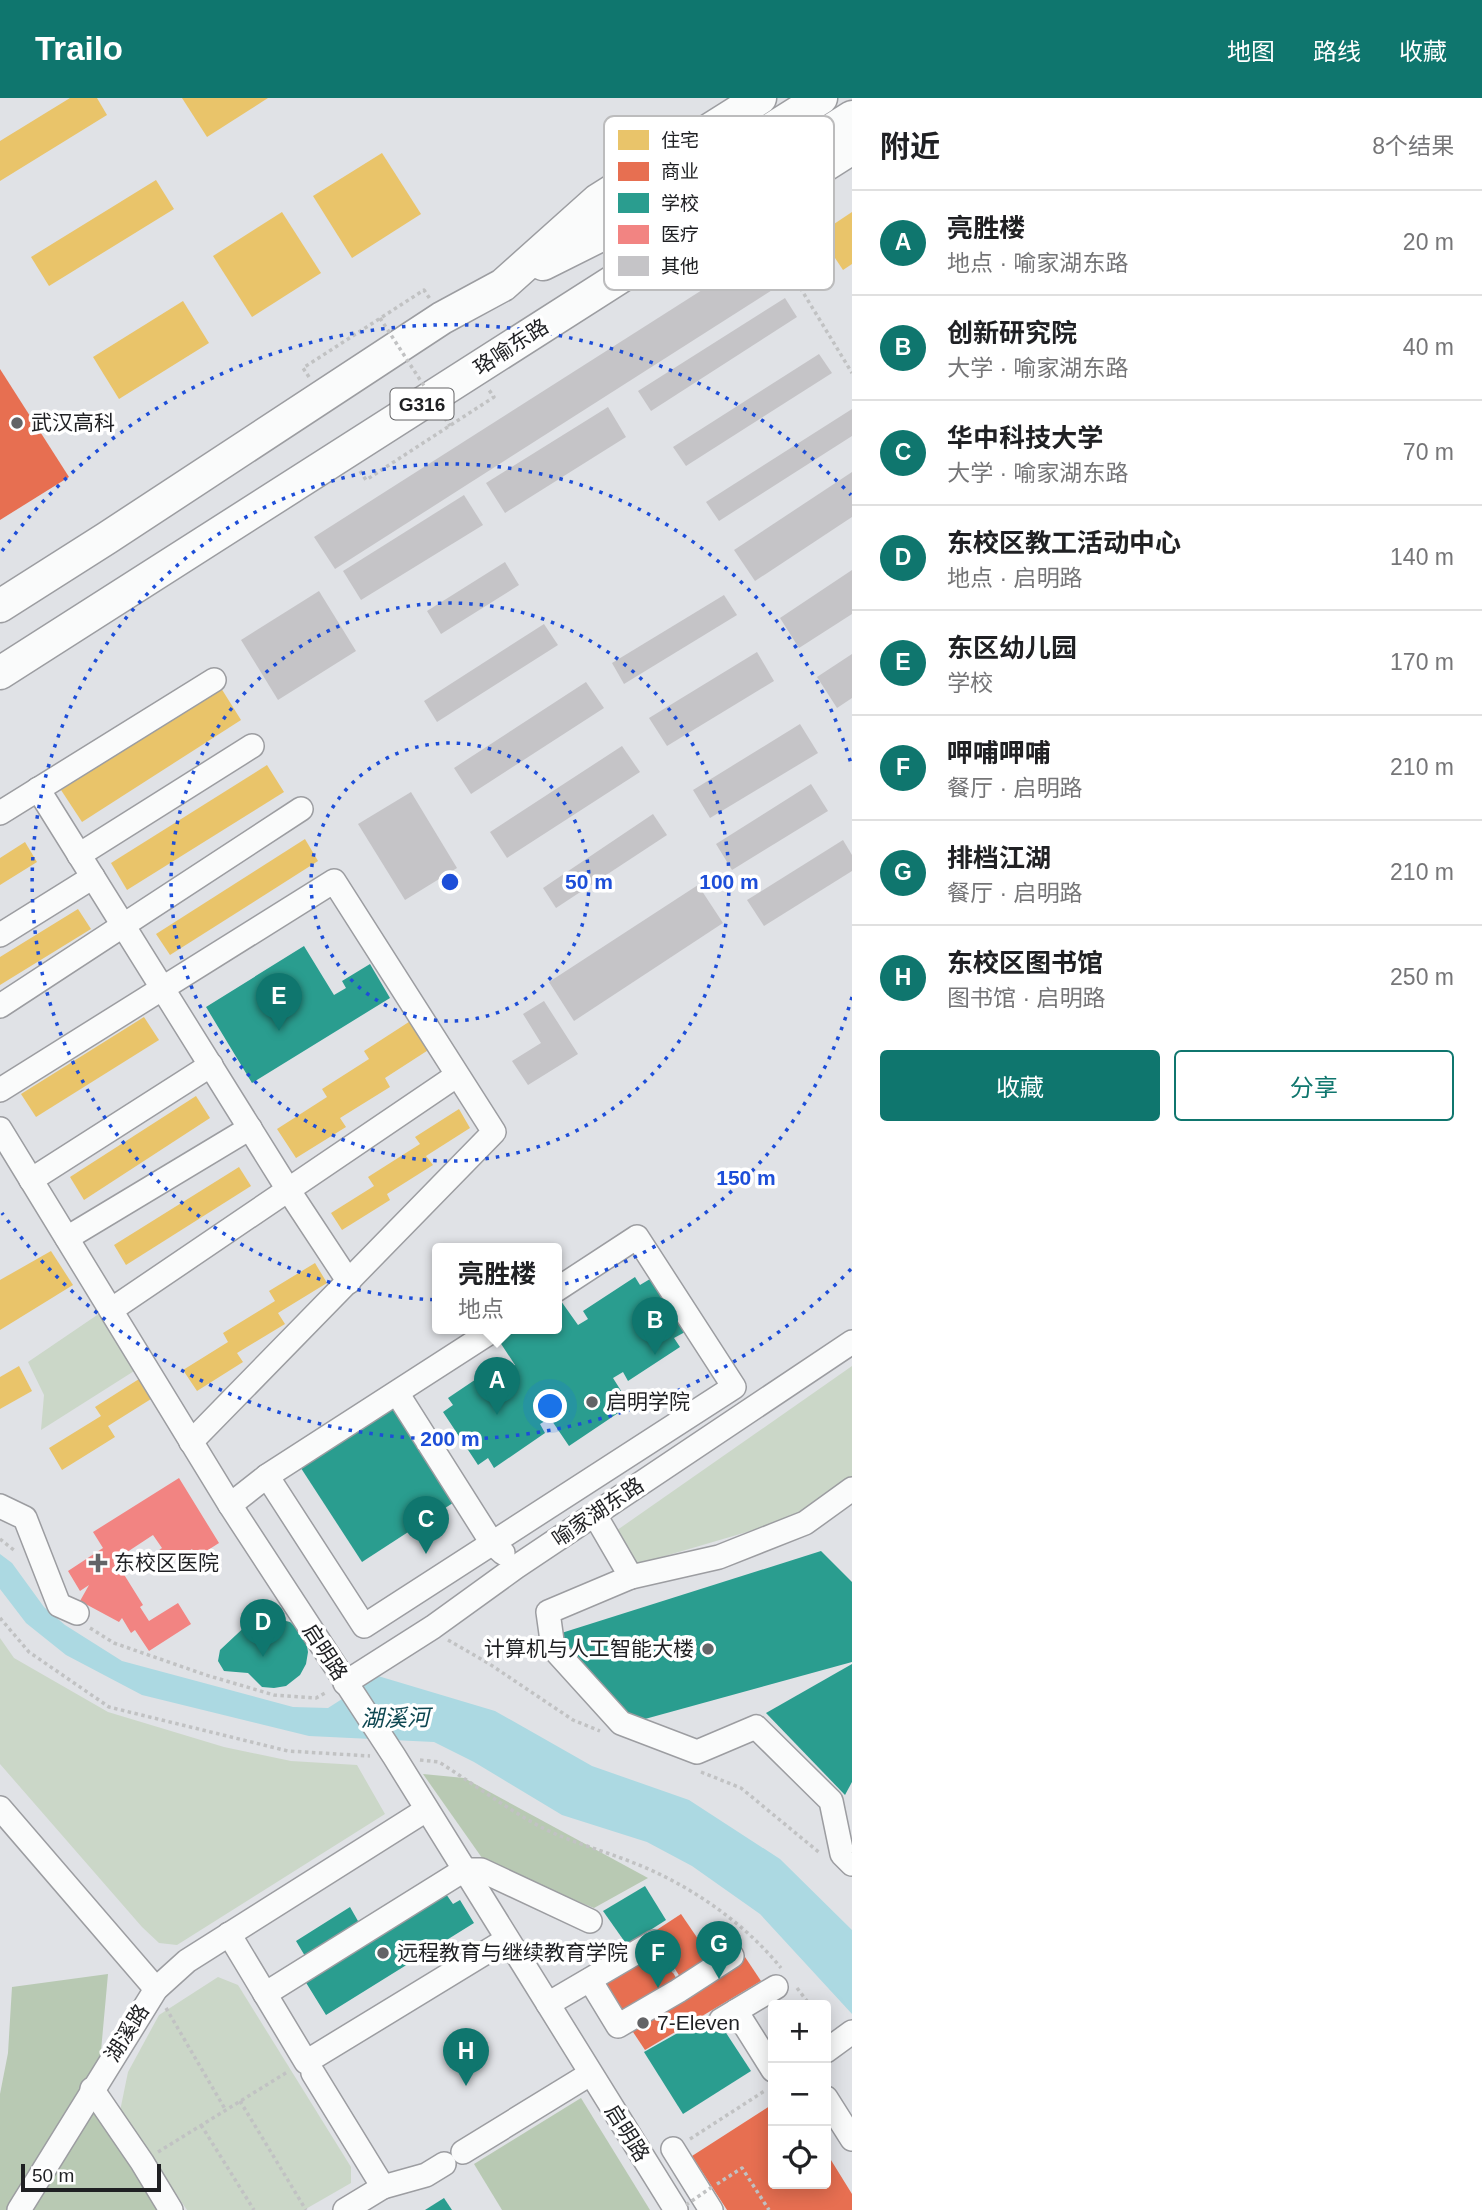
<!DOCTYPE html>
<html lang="zh">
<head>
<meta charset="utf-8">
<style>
	body { margin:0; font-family:Helvetica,"Noto Sans SC",sans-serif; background:#f6f6f6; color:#202124 }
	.controls { position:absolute; right:21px; bottom:21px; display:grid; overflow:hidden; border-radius:7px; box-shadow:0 4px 18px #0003 }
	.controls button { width:63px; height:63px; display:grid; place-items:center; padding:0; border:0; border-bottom:2px solid #e0e0e0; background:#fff; color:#202124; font:35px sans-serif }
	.scale { position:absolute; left:21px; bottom:18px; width:140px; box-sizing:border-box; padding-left:7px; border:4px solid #1f2023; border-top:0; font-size:19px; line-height:24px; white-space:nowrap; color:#1f2023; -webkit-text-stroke:5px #fff; paint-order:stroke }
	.you { position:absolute; left:551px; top:1309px; width:24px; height:24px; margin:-18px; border:5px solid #fff; border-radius:50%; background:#1a73e8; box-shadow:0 0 0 10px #1a73e833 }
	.badge { display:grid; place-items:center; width:46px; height:46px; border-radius:50%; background:#0f766e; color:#fff; font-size:23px; font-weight:700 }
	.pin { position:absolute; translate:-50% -58px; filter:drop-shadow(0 2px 4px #0008) }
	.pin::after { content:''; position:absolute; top:37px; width:24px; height:21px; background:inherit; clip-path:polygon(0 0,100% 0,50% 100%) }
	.popup { position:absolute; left:432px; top:1145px; width:130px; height:91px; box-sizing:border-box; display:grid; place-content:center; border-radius:7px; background:#fff; filter:drop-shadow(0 2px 5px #0005); font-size:23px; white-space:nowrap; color:#757577 }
	.popup b { font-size:26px; color:#202124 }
	.popup::after { content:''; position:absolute; left:50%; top:100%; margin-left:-14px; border:14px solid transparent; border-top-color:#fff }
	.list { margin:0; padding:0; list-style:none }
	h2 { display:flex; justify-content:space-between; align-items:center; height:91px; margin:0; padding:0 28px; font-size:30px }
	h2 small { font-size:23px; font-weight:400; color:#757577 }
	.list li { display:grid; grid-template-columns:46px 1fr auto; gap:21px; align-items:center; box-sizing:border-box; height:105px; padding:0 28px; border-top:2px solid #e0e0e0 }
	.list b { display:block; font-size:26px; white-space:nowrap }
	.list p { margin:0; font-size:23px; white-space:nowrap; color:#757577 }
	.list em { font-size:23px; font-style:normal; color:#757577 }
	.actions { display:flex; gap:14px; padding:21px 28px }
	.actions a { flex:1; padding:16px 0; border:2px solid #0f766e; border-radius:7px; text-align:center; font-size:24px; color:#0f766e }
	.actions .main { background:#0f766e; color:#fff }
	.icon { flex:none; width:38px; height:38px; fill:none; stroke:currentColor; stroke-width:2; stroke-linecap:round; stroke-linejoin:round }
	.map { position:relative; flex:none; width:852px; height:2112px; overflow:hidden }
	header { display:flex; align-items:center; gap:42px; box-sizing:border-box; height:98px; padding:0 35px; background:#0f766e; color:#fff }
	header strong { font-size:33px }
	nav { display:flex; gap:38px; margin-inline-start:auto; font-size:24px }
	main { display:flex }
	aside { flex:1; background:#fff }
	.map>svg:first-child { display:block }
	.green { fill:#cbd7c8 }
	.forest { fill:#b8c9b3 }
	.water { fill:#acd9e2 }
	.homes { fill:#e9c46a }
	.shops { fill:#e76f51 }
	.schools { fill:#2a9d8f }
	.health { fill:#f28482 }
	.building { fill:#c5c4c7 }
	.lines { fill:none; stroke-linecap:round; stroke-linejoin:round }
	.minor-casing { stroke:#9c9da1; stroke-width:26 }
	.highway-casing { stroke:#9c9da1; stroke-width:35 }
	.path { stroke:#c1c2c3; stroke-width:3.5; stroke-dasharray:3.5 3.5; stroke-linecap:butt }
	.minor { stroke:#fafbfb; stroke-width:23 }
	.highway { stroke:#fafbfb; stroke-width:32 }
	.path-bridge { stroke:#c1c2c3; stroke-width:3.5; stroke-dasharray:3.5 3.5; stroke-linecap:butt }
	.ring { fill:none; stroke:#1d4ed8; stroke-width:3.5; stroke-dasharray:3.5 7 }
	.poi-dot { fill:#636467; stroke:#fff; stroke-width:2.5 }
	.labels { text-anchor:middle; stroke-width:7; stroke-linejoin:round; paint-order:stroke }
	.shield { fill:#fff; stroke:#626365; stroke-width:2 }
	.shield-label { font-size:19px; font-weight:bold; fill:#1f2023 }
	.street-label { font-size:21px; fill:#1f2023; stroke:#fff }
	.poi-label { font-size:21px; fill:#1f2023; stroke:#fff; text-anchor:start }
	.water-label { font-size:23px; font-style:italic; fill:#0e4751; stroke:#fff }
	.key { fill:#fff; stroke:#bcbcbd; stroke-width:2 }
	.key-label { font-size:19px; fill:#1f2023 }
	.centre { fill:#1d4ed8; stroke:#fff; stroke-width:3.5 }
	.ring-label { font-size:21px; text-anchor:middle; font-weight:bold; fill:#1d4ed8; stroke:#fff; stroke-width:7; stroke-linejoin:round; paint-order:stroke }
</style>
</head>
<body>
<header>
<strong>Trailo</strong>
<nav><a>地图</a><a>路线</a><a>收藏</a></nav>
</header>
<main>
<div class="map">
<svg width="852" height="2112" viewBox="0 0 852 2112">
	<rect width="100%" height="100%" fill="#e0e2e6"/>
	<g class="green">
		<polygon points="106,1211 142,1268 41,1332 44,1297 28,1264"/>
		<polygon points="852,1268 852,1380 801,1418 631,1468 613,1435"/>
		<polygon points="0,1540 14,1560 108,1614 224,1649 291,1663 357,1667 385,1716 177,1847 159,1845 142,1829 0,1666"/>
		<polygon points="218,1879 238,1887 351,2069 351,2085 304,2112 187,2112 120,2013 128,1974 159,1917"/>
	</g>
	<g class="forest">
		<polygon points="423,1676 464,1680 648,1780 594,1810 487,1767"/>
		<polygon points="108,1876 97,1997 162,2112 0,2112 0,1996 8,1955 12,1889"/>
		<polygon points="581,2000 650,2112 502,2112 474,2066"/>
	</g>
	<polygon class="water" points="0,1456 12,1465 44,1509 65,1527 122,1563 293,1609 328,1610 378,1578 495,1613 592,1668 689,1702 780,1761 852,1832 852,1916 760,1816 692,1768 647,1744 562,1717 474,1664 434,1644 309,1638 142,1597 66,1557 26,1525 0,1491"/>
	<g class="homes">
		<polygon points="70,0 97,0 107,17 0,83 0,43"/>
		<polygon points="182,0 268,0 207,39"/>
		<polygon points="382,55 421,116 352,160 313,98"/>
		<polygon points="156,82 174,111 49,188 31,159"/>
		<polygon points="282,114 321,175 252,219 213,158"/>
		<polygon points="852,114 852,166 843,172 819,136"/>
		<polygon points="183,203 209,245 119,301 93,259"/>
		<polygon points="221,590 241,622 82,724 61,692"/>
		<polygon points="267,667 284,694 127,792 111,765"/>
		<polygon points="305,741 318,763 170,857 156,836"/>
		<polygon points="25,744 37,764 0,787 0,760"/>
		<polygon points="78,811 91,831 0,887 0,859"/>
		<polygon points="144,919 159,942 36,1019 21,996"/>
		<polygon points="415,920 433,949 385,980 390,989 340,1020 346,1029 296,1060 277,1031 327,999 322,991 369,961 364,953"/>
		<polygon points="196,998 210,1020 84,1102 70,1079"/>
		<polygon points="459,1011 470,1030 426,1058 433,1067 387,1096 390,1102 342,1132 331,1115 374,1088 368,1079 420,1046 415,1039"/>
		<polygon points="239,1069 251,1088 126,1167 114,1147"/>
		<polygon points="51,1153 73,1187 0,1232 0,1182"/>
		<polygon points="315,1165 327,1185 278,1215 285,1226 237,1255 243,1264 197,1293 183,1272 228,1244 223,1235 275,1203 269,1193"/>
		<polygon points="19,1268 32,1293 0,1311 0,1279"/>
		<polygon points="139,1281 151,1301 108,1328 115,1339 62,1372 49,1350 101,1318 95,1309"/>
	</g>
	<g class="shops">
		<polygon points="0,271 69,379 0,422"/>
		<polygon points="681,1816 713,1863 682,1882 652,1835"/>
		<polygon points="660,1854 680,1886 619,1919 599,1888"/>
		<polygon points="745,1859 761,1883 645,1952 629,1928"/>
		<polygon points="773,2006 773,2086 826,2086 826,2054 852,2096 852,2112 727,2112 692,2058"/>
	</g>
	<g class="schools">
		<polygon points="304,848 334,897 346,890 342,883 370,866 390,900 252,985 206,909"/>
		<polygon points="635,1179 640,1187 650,1181 685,1234 674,1240 680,1249 628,1283 623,1274 613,1280 630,1307 569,1348 550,1320 540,1326 545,1335 494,1370 488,1360 478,1367 443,1314 453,1307 448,1300 500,1265 505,1273 515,1267 494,1235 500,1231 556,1231 556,1196 578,1227 588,1221 583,1213"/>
		<polygon points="395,1301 459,1401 362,1464 297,1364"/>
		<polygon points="821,1453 852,1484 852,1564 634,1624 552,1538"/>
		<polygon points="274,1520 290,1524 299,1532 306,1542 308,1554 306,1566 300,1577 286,1588 274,1590 262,1589 248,1575 224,1573 218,1563 220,1552 252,1522 257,1527 264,1521"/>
		<polygon points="852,1566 852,1684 845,1697 766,1615"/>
		<polygon points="645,1788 666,1822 627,1847 603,1813"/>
		<polygon points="446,1796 453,1806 460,1802 474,1825 326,1917 305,1883 308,1863 296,1843 350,1809 362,1830"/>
		<polygon points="713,1915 751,1973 683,2016 644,1954"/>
		<polygon points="444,2100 452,2112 425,2112"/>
	</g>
	<polygon class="health" points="179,1380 219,1445 197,1459 192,1451 165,1469 155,1455 162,1450 153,1437 115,1462 143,1507 140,1509 149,1523 178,1505 191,1526 149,1553 135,1532 131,1535 122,1520 119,1524 80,1503 89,1487 80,1493 68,1473 103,1450 93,1434"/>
	<g class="building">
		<polygon points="757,157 777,189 335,471 314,439"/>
		<polygon points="785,200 797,219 651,313 638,293"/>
		<polygon points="819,256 832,275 686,368 673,349"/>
		<polygon points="608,309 626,339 505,415 486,385"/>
		<polygon points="852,311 852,338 719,423 706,404"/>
		<polygon points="852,374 852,419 755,483 734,452"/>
		<polygon points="464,397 483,427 361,502 343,473"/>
		<polygon points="505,464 519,487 441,536 427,513"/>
		<polygon points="852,472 852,516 799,550 780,520"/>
		<polygon points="319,493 356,553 278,602 241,542"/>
		<polygon points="724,497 737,517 624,586 612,565"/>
		<polygon points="544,526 558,547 437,624 424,603"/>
		<polygon points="757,554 774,583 667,648 649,620"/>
		<polygon points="852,556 852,600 837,610 817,579"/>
		<polygon points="586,584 604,610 471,696 454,670"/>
		<polygon points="800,626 818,655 710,720 693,692"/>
		<polygon points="622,648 640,674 507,760 490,734"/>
		<polygon points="811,686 828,713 732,772 716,746"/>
		<polygon points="411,694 457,770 405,802 358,726"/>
		<polygon points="653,716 667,737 556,810 543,790"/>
		<polygon points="843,742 852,757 852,773 764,828 747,802"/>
		<polygon points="698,787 723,825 574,923 549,884"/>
		<polygon points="544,903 578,956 528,987 512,963 541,945 523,916"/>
	</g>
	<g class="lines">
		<defs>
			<g id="minor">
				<polyline points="38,691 289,1093 349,1184"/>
				<polyline points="0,715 214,582"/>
				<polyline points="79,757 252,648"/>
				<polyline points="0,837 93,779"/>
				<polyline points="0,908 301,711"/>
				<polyline points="0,992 334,783 494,1034 191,1344"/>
				<polyline points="0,1031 230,1407 394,1658 676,2112"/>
				<polyline points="31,1082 211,967"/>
				<polyline points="67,1140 250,1030"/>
				<polyline points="111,1212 456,978"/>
				<polyline points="495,1231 267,1378 364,1528 734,1289 637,1139 556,1192"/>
				<polyline points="397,1295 492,1445 503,1455"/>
				<polyline points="230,1407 267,1378"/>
				<polyline points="0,1408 25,1420 59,1507 77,1515"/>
				<polyline points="595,1417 631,1479 719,1459 805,1425 852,1391"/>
				<polyline points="631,1479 548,1514 553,1550 621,1625 697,1654 756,1629 831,1703 842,1756 852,1766"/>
				<polyline points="345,1585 433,1529 516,1469 852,1244"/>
				<polyline points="0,1710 156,1891"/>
				<polyline points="229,1836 306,1964 506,1842"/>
				<polyline points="590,1882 618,1928 678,1893 732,1858"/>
				<polyline points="265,1896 464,1772 481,1772 590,1823"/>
				<polyline points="548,1906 654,1844"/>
				<polyline points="736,1913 773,1972"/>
				<polyline points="721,1922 776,1889"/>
				<polyline points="826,1953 852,1934"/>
				<polyline points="313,1975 383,2089 426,2077 444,2066"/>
				<polyline points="92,1991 142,2064 171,2112"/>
				<polyline points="826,2000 852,2041"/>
				<polyline points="673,2051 711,2112"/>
				<polyline points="463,2054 590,1976"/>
				<polyline points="19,2112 156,1891 187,1863 426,1712"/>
				<polyline points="345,2112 383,2089"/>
			</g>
			<g id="highway">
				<polyline points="702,120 765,74 852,19"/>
				<polyline points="543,166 613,131 821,0"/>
				<polyline points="0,508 107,440 442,220 503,187 598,102 760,0"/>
				<polyline points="0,575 664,151 767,104 852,50"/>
			</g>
		</defs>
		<use href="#minor" class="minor-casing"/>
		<use href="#highway" class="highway-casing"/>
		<g class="path">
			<polyline points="764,130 852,275"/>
			<polyline points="309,279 303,270 424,192 430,201"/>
			<polyline points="360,373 366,382 494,299 489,292"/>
			<polyline points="0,1441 15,1453"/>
			<polyline points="0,1520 29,1554 109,1609 288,1653 370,1658"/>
			<polyline points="90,1530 114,1545 206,1577 274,1597 316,1600 327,1594"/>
			<polyline points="448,1542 488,1565 573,1622 600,1633"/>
			<path d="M420,1662L439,1664C472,1685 504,1709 539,1728C569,1744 602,1752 634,1765C688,1786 744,1824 781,1870"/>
			<polyline points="701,1674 741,1690 821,1756"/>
			<polyline points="665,1860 674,1874"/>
			<polyline points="797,1890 810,1907"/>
			<polyline points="166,1910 225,2011"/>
			<polyline points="240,2003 306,2112"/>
			<polyline points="201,2027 254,2112"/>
			<polyline points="690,2041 766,1992"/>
			<polyline points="158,2054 289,1973"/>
			<polyline points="717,2086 742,2070 769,2112"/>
		</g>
		<use href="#minor" class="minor"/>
		<use href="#highway" class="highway"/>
		<g class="path-bridge">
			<polyline points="380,220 450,328"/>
			<polyline points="686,2107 712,2089"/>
		</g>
	</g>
	<g class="ring">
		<circle cx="450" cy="784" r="139"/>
		<circle cx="450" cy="784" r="279"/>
		<path d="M852 899A418 418 0 1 1 852 669"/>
		<path d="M851 1171A557 557 0 0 1 2 1115M2 453A557 557 0 0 1 851 397"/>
	</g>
	<g class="poi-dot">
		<circle cx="17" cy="325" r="7"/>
		<circle cx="592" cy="1304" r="7"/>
		<path d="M94.5 1454.5h7v7h7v7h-7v7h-7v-7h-7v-7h7z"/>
		<circle cx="708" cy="1551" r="7"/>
		<circle cx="383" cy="1855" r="7"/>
		<circle cx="643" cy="1925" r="7"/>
	</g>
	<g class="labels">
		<rect class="shield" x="390.5" y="290.5" width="63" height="31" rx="5"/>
		<g class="shield-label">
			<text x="422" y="313">G316</text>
		</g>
		<g class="street-label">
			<text transform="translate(511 249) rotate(-33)" y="7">珞喻东路</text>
			<text transform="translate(598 1414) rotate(-34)" y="7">喻家湖东路</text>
			<text transform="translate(325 1554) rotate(57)" y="7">启明路</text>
			<text transform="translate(127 1935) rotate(-58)" y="7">湖溪路</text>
			<text transform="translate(627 2035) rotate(58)" y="7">启明路</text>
		</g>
		<g class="poi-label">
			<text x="31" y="332">武汉高科</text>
			<text x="606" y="1311">启明学院</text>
			<text x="114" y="1472">东校区医院</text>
			<text x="694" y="1558" text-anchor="end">计算机与人工智能大楼</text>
			<text x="397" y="1862">远程教育与继续教育学院</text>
			<text x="657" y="1932">7-Eleven</text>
		</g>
		<g class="water-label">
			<text transform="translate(395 1620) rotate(-1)" y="8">湖溪河</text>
		</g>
	</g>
	<rect x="604" y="18" width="230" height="174" rx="10" class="key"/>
	<rect x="618" y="32" width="31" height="20" fill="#e9c46a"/>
	<rect x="618" y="64" width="31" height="19" fill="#e76f51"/>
	<rect x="618" y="95" width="31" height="20" fill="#2a9d8f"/>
	<rect x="618" y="127" width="31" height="19" fill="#f28482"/>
	<rect x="618" y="158" width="31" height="20" fill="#c5c4c7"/>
	<g class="key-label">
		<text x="661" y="49">住宅</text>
		<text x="661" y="80">商业</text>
		<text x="661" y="112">学校</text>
		<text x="661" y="143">医疗</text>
		<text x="661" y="175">其他</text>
	</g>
	<circle cx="450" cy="784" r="10" class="centre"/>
	<g class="ring-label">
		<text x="589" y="791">50 m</text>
		<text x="729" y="791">100 m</text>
		<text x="746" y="1087">150 m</text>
		<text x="450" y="1348">200 m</text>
	</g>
</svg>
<div class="controls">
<button>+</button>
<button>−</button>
<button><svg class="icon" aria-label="locate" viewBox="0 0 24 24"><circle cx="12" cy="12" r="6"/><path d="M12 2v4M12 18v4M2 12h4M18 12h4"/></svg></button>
</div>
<div class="scale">50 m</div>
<div class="you"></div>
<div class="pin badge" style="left:497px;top:1317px">A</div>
<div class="popup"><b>亮胜楼</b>地点</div>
<div class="pin badge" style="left:655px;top:1257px">B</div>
<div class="pin badge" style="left:426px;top:1456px">C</div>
<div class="pin badge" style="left:263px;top:1559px">D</div>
<div class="pin badge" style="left:279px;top:933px">E</div>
<div class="pin badge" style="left:658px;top:1890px">F</div>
<div class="pin badge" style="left:719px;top:1881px">G</div>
<div class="pin badge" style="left:466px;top:1988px">H</div>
</div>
<aside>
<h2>附近<small>8个结果</small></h2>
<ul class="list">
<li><span class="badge">A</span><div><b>亮胜楼</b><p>地点 · 喻家湖东路</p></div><em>20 m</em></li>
<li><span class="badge">B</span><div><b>创新研究院</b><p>大学 · 喻家湖东路</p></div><em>40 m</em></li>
<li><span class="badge">C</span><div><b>华中科技大学</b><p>大学 · 喻家湖东路</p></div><em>70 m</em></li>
<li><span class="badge">D</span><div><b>东校区教工活动中心</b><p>地点 · 启明路</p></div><em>140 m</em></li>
<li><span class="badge">E</span><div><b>东区幼儿园</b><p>学校</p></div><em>170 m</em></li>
<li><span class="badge">F</span><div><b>呷哺呷哺</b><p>餐厅 · 启明路</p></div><em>210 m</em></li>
<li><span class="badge">G</span><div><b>排档江湖</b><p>餐厅 · 启明路</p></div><em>210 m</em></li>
<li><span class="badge">H</span><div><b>东校区图书馆</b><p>图书馆 · 启明路</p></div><em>250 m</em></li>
</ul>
<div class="actions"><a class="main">收藏</a><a>分享</a></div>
</aside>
</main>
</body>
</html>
